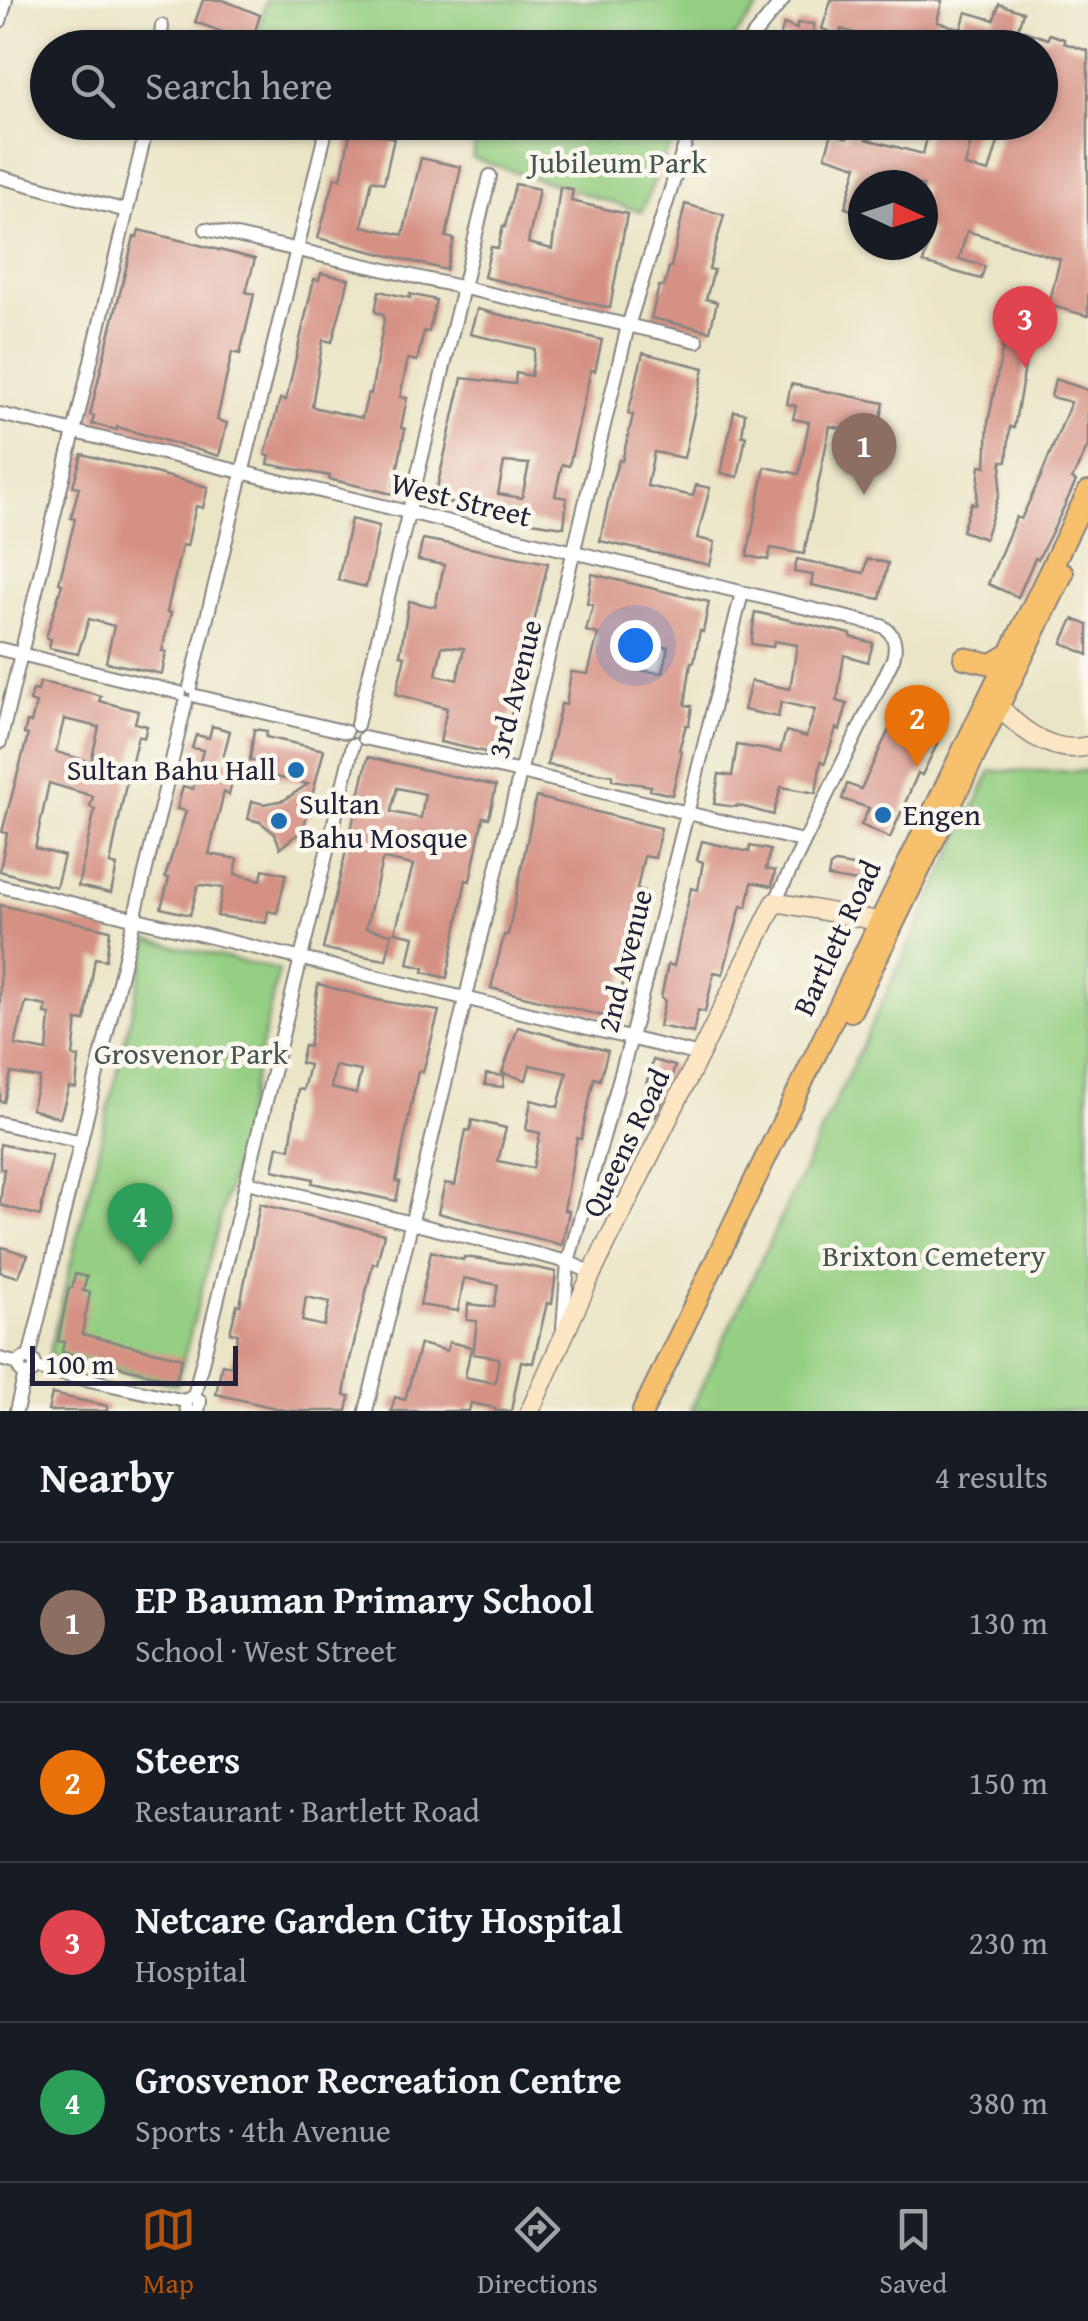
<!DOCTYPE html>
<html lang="en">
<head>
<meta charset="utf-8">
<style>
	body { margin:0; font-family:"Gentium Book Plus",serif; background:#242831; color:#f1f3f6 }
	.compass { position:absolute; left:848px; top:170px; width:90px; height:90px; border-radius:50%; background:#171b24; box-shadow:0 2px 8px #0004; rotate:93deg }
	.scale { position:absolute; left:30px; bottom:25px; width:208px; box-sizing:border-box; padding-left:10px; border:5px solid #22223b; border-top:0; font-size:28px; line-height:35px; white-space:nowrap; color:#22223b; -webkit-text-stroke:8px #fbf7ec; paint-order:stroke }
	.you { position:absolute; left:635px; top:645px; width:35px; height:35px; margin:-25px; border:8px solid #fff; border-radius:50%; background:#1a73e8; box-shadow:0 0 0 15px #1a73e833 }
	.badge { display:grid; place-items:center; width:65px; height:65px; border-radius:50%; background:#b45309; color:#fff; font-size:32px; font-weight:700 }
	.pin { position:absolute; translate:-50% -82px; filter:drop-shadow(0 2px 5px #0008) }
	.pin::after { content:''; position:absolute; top:52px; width:35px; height:30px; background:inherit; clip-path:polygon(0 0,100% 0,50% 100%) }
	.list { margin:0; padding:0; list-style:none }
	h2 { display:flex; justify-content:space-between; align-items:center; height:130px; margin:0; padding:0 40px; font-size:42px }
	h2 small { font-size:32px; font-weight:400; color:#9ea1a6 }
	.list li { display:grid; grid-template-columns:65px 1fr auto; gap:30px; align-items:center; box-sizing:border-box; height:160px; padding:0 40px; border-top:2px solid #363941 }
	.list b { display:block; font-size:38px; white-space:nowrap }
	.list p { margin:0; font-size:32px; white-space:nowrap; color:#9ea1a6 }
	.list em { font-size:32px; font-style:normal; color:#9ea1a6 }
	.icon { flex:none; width:55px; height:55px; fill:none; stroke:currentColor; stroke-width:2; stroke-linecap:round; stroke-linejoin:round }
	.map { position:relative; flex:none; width:1088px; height:1411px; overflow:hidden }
	.search { position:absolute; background:#171b24; box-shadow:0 2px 8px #0004; left:30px; right:30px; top:30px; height:110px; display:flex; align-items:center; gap:25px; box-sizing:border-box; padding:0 35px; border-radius:55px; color:#9ea1a6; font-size:38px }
	.sheet { height:770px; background:#171b24 }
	nav { display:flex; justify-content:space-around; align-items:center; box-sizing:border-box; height:140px; border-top:2px solid #363941; background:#171b24; font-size:28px; color:#9ea1a6 }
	nav a { display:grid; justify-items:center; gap:5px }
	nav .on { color:#b45309 }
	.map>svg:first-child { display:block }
	.green { fill:#95cf83; stroke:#5c785f; stroke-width:2.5 }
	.building { fill:#d69185; fill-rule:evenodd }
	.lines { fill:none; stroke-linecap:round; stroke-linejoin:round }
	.minor-casing { stroke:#868481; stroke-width:16 }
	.secondary-casing { stroke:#868481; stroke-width:21 }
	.primary-casing { stroke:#868481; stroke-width:24 }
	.minor { stroke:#fff; stroke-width:12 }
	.secondary { stroke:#fce6c4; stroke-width:18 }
	.primary { stroke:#f7c06c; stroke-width:20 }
	.poi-dot { fill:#1f6fb2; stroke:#fbf7ec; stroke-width:4 }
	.labels { text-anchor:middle; stroke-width:9; stroke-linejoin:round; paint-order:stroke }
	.park-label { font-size:30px; fill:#445651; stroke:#fbf7ec }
	.street-label { font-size:30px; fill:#22223b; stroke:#fbf7ec }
	.poi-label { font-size:30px; fill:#22223b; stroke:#fbf7ec; text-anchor:start }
</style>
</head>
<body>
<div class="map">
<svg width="1088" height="1411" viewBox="0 0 1088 1411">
	<rect width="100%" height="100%" fill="#fbf7ec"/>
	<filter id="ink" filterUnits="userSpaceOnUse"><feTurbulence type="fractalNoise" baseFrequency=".01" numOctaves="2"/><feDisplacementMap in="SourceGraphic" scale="20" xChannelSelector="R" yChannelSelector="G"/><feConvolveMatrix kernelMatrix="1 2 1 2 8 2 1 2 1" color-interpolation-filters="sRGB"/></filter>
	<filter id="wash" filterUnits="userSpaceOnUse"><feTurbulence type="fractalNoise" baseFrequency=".0048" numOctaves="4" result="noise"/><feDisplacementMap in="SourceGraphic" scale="40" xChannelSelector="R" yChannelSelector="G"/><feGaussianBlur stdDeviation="2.25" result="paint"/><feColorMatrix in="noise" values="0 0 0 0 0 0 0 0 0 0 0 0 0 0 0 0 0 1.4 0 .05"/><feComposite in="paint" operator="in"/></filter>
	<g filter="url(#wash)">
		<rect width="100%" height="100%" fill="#ebe5c7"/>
		<g class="green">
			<polygon points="266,0 765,0 726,47 255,47"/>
			<polygon points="420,123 679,123 641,212 472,158 476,140"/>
			<polygon points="991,771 1088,771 1088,1411 690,1411"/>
			<polygon points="149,940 279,970 231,1177 177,1385 49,1354"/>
		</g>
		<g id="blocks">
			<g class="building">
				<polygon points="203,0 223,0 260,15 253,38 243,34 241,39 195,22"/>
				<polygon points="831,0 935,0 942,1 937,22 961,29 966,12 994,20 999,4 1023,12 1018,29 1048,39 1049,34 1064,39 1064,43 1088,51 1088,316 1049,305 1060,259 967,231 959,259 985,266 981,279 923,263 932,232 923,229 923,185 863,185 863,213 845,208 857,166 825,156 832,133 847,138 848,122 868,122 866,139 923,154 931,122 976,122 965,166 989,172 1004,122 1040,122 1040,48 890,48 891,44 841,29 840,35 822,29"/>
				<polygon points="797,23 814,24 814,42 780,37 784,24 797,29"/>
				<polygon points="351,128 394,138 384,183 372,180 362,226 403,235 421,158 461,167 446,237 454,239 446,270 318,238 335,177 341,179"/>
				<polygon points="515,184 539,189 528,243 552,249 560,187 573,189 571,201 627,214 610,308 484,277 491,247 498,248 503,226 505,227"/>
				<polygon points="685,204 724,215 709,269 714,270 706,299 717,302 710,331 651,318 659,286 664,287 669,267 671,267"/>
				<polygon points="139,230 255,259 246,292 254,294 250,312 240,354 232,352 217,420 227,423 219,456 117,427 117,430 92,424 94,416 90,415 103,360 134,237 137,237"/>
				<polygon points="321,273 349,279 332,342 323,340 312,406 317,408 362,418 368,393 371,394 384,320 383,314 375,312 379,291 410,298 410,294 436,300 429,332 424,331 417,361 408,359 400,397 407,398 401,428 405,429 393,494 329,479 330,476 268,464 270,456 265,455 280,399 286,400 314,279 319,280"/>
				<path d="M477,309L602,340L595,371L591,370L569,466L562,464L555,496L567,498L564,527L499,517L500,510L434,501L462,378L515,384L516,373L531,376L535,349L470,334ZM504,462L529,464L522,498L498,494Z"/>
				<polygon points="1004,341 1029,345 1014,428 1010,427 1007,461 1002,461 999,494 985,539 962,531 971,503 976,505 980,465 986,466 988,423"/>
				<polygon points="643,353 704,368 684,458 654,452 647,486 693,496 696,485 710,488 697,538 715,542 710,565 600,541 613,478 619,460 622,461 633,415 628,414"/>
				<polygon points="1055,379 1088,390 1088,446 1072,479 1076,481 1056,524 1038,559 1035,558 1018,597 988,584 1016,517 1021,519 1041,476 1071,402 1051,397"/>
				<polygon points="791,384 884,403 877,436 830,426 804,554 771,548 768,560 747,556 765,467 799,474 809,422 793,419 796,406 787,404"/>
				<polygon points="734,411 745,413 742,436 746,436 738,477 721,473"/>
				<polygon points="82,454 208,487 203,508 196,506 187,546 182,545 167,612 171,613 162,651 166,652 162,674 106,662 114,626 89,619 78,654 49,648 51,639 46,638 62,584 59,583 75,519 71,518 79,487 73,486"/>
				<polygon points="351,519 379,526 366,587 338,580"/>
				<path d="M423,539L548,563L526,656L523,655L503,756L440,742L447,708L396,694L405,656L400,655L409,601L435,607L444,565L418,560ZM442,646L464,648L457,680L436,675Z"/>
				<polygon points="797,559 864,573 867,559 888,563 880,599 811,585 813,575 794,572"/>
				<path d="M592,574L709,602L703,632L700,631L694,662H691L685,705L692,706L689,725H686L679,750L682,751L672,795L650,790L651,786L612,780V775L547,765L561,704L566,705L571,672L588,674L598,634L586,631L593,605L587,604ZM638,643L668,647L663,673L632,670Z"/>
				<polygon points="755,612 851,634 851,637 873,643 868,662 844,655 837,701 847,704 840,730 836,728 825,763 821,761 816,793 781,787 773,815 737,805 736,807 714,804 719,774 732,776 737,745 780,752 786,731 806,737 815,710 781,702 778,717 744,710 751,681 790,689 797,645 774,641 773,647 751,644"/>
				<polygon points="1073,619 1088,625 1088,655 1062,643"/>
				<path d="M40,682L84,691L101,696L99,701L138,711L135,723L147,726L144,738L138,736L125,789L110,864L117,866L111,893L78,886L95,809L90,807L93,796L49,783L35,848L64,856L56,887L0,871L7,833L2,832L28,735L24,734L27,722L31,723L36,703L30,701L33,690L38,691ZM64,719L99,727L91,762L56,752Z"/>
				<polygon points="904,698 922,706 920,710 925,714 922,719 944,730 922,775 918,773 890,838 861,825 869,808 842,799 847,784 861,789"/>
				<polygon points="212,726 230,731 223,758 237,761 229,795 224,792 209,854 238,859 235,874 261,880 263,869 286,874 277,913 268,911 266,923 217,916 223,888 202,885 198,886 190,915 161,908 169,878 165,877 186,811 177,809 183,786 193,789 203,750 192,748 196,735 209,738"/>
				<polygon points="254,729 267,731 266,737 324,750 303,830 280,848 275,834 260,822 248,819 252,801 264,804 284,800 308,784 271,776 274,763 250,760"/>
				<path d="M368,757L496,786L489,818L483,817L470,881L466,880L447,978L423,972L424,968L408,964L414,936L395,932L413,865L384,859L382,861L366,928L392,934L386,960L323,949ZM397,788L425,794L421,818L391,812Z"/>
				<polygon points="536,797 661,828 655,858 644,856 637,889 644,891 615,1019 491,988 504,935 508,935"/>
				<polygon points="702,841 749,852 750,846 770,850 766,869 775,871 772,886 752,882 747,907 741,906 723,974 714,972 705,1012 698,1010 693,1033 659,1026 665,1000 661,998 668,964 674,966 691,888 698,890 703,862 697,860"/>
				<polygon points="835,863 871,869 868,884 828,877 830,866"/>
				<path d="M0,905L110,930L106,960L95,958L85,1021L77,1020L73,1056L79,1057L76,1088L69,1087L60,1118L31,1109L40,1078L11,1073L4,1102L0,1101ZM26,1002L46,1006L45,1014L50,1015L47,1051L15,1045Z"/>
				<path d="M318,984L377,1000L439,1011L423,1072L418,1071L396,1181L400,1182L396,1201L312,1183L313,1179L273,1170L278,1146L290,1149L298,1089L303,1090L309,1065L300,1063L304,1046L309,1047ZM335,1066L361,1071L356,1094L331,1088Z"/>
				<polygon points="518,1027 608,1051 600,1080 594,1078 581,1139 577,1138 564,1210 569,1211 562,1245 438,1213 445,1183 455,1185 466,1130 470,1131 472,1120 506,1128 498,1161 533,1168 540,1133 526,1130 531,1100 558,1107 567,1073 530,1065 526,1080 502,1073"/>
				<polygon points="653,1060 675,1066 667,1092 655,1117 638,1113"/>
				<polygon points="486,1074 504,1076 503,1087 485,1085"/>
				<polygon points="0,1144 52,1156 40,1216 0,1205 4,1169 0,1169"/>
				<path d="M260,1204L384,1234L377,1264L373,1263L349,1364L344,1395L350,1396L347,1411H288L216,1394L222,1364L231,1366L238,1334L230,1333L237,1304L240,1305ZM306,1297L330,1302L324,1326L302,1321Z"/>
				<polygon points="2,1247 28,1255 18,1277 0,1272"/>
				<polygon points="431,1251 463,1260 464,1257 523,1265 556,1272 552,1304 547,1303 533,1363 521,1361 511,1411 495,1411 495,1408 471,1403 469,1411 391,1411 395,1397 405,1400 420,1344 447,1351 449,1342 471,1347 465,1377 495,1383 499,1358 473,1354 477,1321 467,1320 468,1304 494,1307 498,1285 464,1278 458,1311 420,1305"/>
				<polygon points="75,1274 87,1277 83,1291 90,1292 82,1334 182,1358 176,1381 62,1352 64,1342 58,1341 69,1288 72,1288"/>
				<polygon points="52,1394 107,1406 107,1411 48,1411"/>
			</g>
		</g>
	</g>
	<g filter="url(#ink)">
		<use href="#blocks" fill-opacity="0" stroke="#868481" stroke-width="2.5"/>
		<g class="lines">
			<defs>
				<g id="minor">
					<polyline points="0,21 6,0"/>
					<polyline points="160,48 162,26"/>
					<polyline points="743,48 783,0"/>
					<polyline points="0,177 127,211"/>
					<polyline points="206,229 697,341"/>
					<path d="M0,414L882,626C895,634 897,645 893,659L775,902"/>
					<polyline points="0,649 180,693"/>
					<polyline points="190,687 328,122"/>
					<polyline points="196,696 346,732"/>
					<polyline points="357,725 490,176"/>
					<polyline points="364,738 521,772 802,841"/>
					<polyline points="0,742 148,122"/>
					<polyline points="0,886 700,1055"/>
					<polyline points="0,1123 81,1142"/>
					<polyline points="247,1182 568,1262 592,1273"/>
					<polyline points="591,1186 623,1210"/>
					<polyline points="563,1328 568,1262 631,1038 742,593"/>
					<circle cx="27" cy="1366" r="8"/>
					<polyline points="29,1358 186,702"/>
					<polyline points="0,1359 19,1364"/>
					<polyline points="35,1368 185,1401"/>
					<polyline points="194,1396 353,745"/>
					<polyline points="16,1411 25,1374"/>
					<polyline points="187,1411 185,1401 194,1396 200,1401 198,1411"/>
					<polyline points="366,1411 628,326 692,122"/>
				</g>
				<g id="secondary">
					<path d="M992,697C1013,725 1050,756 1088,746"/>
					<polyline points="530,1411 592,1273 775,902 878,921 891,927"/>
				</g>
				<g id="primary">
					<polyline points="964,658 992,664 1009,654"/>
					<polyline points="851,1011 1063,573"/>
					<polyline points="643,1411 1088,492"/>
				</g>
			</defs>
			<use href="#minor" class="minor-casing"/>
			<use href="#secondary" class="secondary-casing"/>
			<use href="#primary" class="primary-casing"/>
			<use href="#minor" class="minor"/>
			<use href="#secondary" class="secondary"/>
			<use href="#primary" class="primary"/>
		</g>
	</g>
	<g class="poi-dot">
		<circle cx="296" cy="770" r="10"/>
		<circle cx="883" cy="815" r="10"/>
		<circle cx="279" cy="821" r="10"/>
	</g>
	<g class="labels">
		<g class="park-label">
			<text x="618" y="173">Jubileum Park</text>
			<text x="191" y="1064">Grosvenor Park</text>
			<text x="934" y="1266">Brixton Cemetery</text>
		</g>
		<g class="street-label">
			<text transform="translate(461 500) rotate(14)" y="10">West Street</text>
			<text transform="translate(515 689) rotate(-76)" y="10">3rd Avenue</text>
			<text transform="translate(837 938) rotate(-65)" y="10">Bartlett Road</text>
			<text transform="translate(625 961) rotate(-76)" y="10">2nd Avenue</text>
			<text transform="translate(626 1143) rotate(-64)" y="10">Queens Road</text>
		</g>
		<g class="poi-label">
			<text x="276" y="780" text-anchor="end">Sultan Bahu Hall</text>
			<text x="299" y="814">Sultan<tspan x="299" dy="34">Bahu Mosque</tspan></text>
			<text x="903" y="825">Engen</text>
		</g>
	</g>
</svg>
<svg class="compass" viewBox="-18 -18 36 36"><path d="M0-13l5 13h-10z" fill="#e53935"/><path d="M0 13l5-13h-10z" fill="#9ea1a6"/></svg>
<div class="scale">100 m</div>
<div class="you"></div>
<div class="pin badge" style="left:864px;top:495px;background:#8d6e63">1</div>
<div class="pin badge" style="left:917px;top:767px;background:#e8710a">2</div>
<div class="pin badge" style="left:1025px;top:368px;background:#e0444e">3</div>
<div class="pin badge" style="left:140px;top:1265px;background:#2e9e5b">4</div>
<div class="search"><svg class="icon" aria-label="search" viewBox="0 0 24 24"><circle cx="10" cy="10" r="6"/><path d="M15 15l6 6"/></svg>Search here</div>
</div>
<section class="sheet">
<h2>Nearby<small>4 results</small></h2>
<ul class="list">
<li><span class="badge" style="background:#8d6e63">1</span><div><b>EP Bauman Primary School</b><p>School · West Street</p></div><em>130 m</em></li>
<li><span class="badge" style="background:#e8710a">2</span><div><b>Steers</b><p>Restaurant · Bartlett Road</p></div><em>150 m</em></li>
<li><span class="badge" style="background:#e0444e">3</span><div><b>Netcare Garden City Hospital</b><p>Hospital</p></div><em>230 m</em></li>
<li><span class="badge" style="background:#2e9e5b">4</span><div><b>Grosvenor Recreation Centre</b><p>Sports · 4th Avenue</p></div><em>380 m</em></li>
</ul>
</section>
<nav>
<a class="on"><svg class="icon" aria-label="map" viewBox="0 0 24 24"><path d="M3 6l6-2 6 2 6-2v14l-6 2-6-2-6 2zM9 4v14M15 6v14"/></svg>Map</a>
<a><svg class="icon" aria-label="directions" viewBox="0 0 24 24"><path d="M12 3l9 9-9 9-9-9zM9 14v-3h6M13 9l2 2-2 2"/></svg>Directions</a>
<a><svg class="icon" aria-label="saved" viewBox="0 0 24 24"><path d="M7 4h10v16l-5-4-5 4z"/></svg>Saved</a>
</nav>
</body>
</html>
